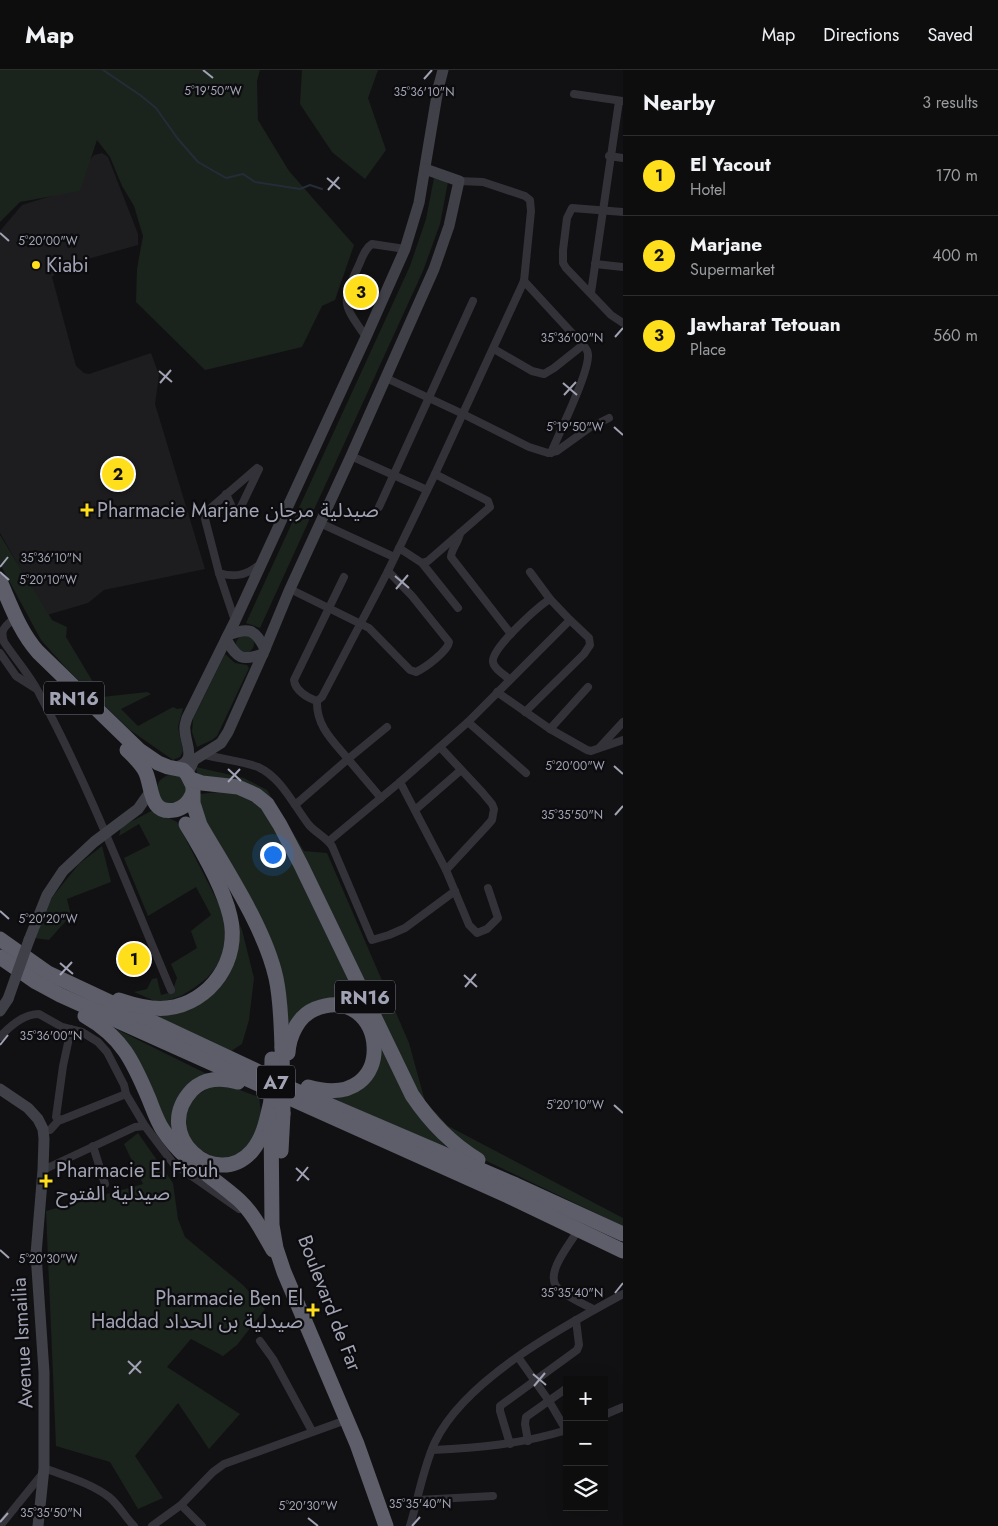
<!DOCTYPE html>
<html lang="en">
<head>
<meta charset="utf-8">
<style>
	body { margin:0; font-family:Jost,"Noto Sans Arabic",sans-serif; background:#1b1b1c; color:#f1f3f6 }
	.controls { position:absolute; right:15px; bottom:15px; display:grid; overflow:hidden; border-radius:0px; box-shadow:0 5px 20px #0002 }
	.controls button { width:45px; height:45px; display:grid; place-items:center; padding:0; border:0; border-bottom:1px solid #2d2d2e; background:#0d0d0e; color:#f1f3f6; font:25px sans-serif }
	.you { position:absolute; left:272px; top:784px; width:18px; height:18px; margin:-12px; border:4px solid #fff; border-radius:50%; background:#1a73e8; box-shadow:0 0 0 8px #1a73e833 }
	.badge { display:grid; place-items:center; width:32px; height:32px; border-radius:50%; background:#ffdf1c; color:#111; font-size:16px; font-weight:700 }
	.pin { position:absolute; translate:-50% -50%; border:2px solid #fff; box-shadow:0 1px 5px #0006 }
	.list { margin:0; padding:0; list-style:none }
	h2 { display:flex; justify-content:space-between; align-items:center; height:65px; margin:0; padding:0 20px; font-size:21px }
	h2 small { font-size:16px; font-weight:400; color:#9a9c9e }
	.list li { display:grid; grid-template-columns:32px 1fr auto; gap:15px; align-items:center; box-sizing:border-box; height:80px; padding:0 20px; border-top:1px solid #2d2d2e }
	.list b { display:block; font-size:19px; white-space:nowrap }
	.list p { margin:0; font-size:16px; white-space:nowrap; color:#9a9c9e }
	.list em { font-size:16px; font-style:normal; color:#9a9c9e }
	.icon { flex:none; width:28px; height:28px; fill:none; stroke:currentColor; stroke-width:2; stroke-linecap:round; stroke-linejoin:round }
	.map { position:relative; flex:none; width:623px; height:1456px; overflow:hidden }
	header { display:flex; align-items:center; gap:30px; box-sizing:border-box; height:70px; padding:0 25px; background:#0d0d0e; border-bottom:1px solid #2d2d2e }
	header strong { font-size:24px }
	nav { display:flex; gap:28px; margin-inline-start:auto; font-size:18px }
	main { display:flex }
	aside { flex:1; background:#0d0d0e }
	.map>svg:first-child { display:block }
	.built { fill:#1d1d20 }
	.green { fill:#1b231d }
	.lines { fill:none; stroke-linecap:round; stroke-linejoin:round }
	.stream { stroke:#262c37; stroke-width:2 }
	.street { stroke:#323238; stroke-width:8 }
	.secondary { stroke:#3f4048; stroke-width:11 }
	.highway { stroke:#5d5e69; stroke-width:15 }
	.secondary-bridge { stroke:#3f4048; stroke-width:11 }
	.highway-bridge { stroke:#5d5e69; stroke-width:15 }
	.ticks { fill:none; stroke:#a1a3b5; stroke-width:2 }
	.poi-dot { fill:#ffdf1c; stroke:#0c0c0e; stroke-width:2 }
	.labels { text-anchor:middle; stroke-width:4.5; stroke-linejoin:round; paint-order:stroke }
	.shield { fill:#0c0c0e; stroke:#747683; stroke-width:1 }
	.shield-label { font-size:19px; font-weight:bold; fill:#a1a3b5 }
	.poi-label { font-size:20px; fill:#a1a3b5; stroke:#0c0c0e; text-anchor:start }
	.street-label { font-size:20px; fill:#a1a3b5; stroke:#0c0c0e }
	.ticks-label { font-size:12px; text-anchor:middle; fill:#a1a3b5; stroke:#0c0c0e; stroke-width:4.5; stroke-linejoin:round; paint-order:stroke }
</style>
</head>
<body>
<header>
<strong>Map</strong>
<nav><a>Map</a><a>Directions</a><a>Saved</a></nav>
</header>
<main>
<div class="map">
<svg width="623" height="1456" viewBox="0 0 623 1456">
	<rect width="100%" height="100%" fill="#111113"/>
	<polygon class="built" points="102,83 108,87 138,164 138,175 66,195 52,207 76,296 84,303 89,304 151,283 159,305 155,334 205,499 104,520 88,533 47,545 0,463 0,161 22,135 77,118 88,92 94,85"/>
	<g class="green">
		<polygon points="0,0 260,0 257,11 258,50 289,101 354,175 335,230 322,236 302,277 205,300 136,232 137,199 143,166 134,136 122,116 110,87 97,70 80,121 20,132 0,152"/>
		<polygon points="302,0 378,0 368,28 386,80 365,109 332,82 300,34"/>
		<polygon points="434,108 448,112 440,154 423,201 260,558 246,553 410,196 426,149"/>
		<polygon points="0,465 52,550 67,557 66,567 102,627 147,622 151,624 121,639 138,656 173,637 177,639 183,638 178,657 183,681 180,687 173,690 130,660 66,598 41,570 0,494"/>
		<circle cx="245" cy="574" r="9"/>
		<polygon points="225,584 235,593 247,595 249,598 217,666 212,670 197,677 192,662 193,649"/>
		<polygon points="196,697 244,708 267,720 304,781 327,783 409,973 425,1031 448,1056 623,1148 623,1156 478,1087 430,1044 265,731 198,708"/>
		<path d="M171,704L178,705L188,714L184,732L164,734C155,721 153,710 171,704Z"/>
		<path d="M228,721C259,730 259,732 276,759L423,1051L452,1084L411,1063L332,1028C356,1023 364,1019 376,997L359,944L314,940L287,969L284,921L197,737L200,724Z"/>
		<polygon points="153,740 177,752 222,840 227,861 221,891 207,908 194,918 181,926 159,933 134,922 147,919 152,909 157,908 161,925 172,922 177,908 171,894 197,878 191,861 211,845 196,817 148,846 124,788 150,775 139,754 119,766 121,757"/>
		<polygon points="102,776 111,812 67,829 71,845 49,870 34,868 53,826 79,794"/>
		<polygon points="233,841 242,860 254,908 249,950 242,974 228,983 147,943 222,914"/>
		<polygon points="104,953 209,1005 193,1013 175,1072"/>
		<polygon points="212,1016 229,1016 259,1027 262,1050 245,1083 222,1091 189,1074 183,1044 194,1027"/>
		<polygon points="138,1063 173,1113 178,1149 185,1167 243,1215 265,1239 237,1275 223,1286 191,1269 167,1297 240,1344 209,1379 178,1333 135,1386 163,1428 138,1439 110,1392 56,1376 46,1141 143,1114 124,1074"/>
	</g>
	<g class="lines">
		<polyline class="stream" points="103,0 140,25 156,38 178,69 198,92 226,108 243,104 255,112 300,119 310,115 322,119"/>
		<g class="street">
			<polyline points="574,24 623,31"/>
			<polyline points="609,86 623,88"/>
			<polyline points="623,142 572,138 567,148 563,180 563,193 566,198 611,245 623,253"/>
			<polyline points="595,194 623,197"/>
			<path d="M524,211L583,275C586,278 588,281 588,285C589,303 559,363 551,383"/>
			<polyline points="591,223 619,31"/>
			<path d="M366,267C343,234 341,234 358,197C362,189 364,179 372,174L405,179"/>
			<polyline points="494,279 532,301 544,304 554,298 583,275"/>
			<polyline points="386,308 463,344 529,377 548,383 557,381 589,358 609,348"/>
			<polyline points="351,386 427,420"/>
			<polyline points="226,424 235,444 237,445 259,399"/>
			<polyline points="379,437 473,231"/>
			<polyline points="320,453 394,487"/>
			<path d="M460,463C459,472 451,479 451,487L511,564"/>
			<polyline points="399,478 422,493 458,538"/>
			<polyline points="422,493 428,491 490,437 488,431 435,404 524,211 531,141 530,130 525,126 483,112 459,111"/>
			<polyline points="530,502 550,529"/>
			<path d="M219,503C235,508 247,505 259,495"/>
			<path d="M344,507L294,610C295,620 307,628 317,631L322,627L388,501L435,404"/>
			<path d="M290,519L369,558L410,600L416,602C425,598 448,581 449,572L412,526L388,501"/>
			<polyline points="235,551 219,503 205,449 206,442 213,436 257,398"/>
			<path d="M10,552C2,559 1,562 4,572C16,590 31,606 40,625C91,720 129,821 171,920"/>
			<polyline points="0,583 16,606 35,618"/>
			<polyline points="497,622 550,659 587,680 591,681 623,670"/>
			<polyline points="525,642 584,584 590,575 589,568 570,550"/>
			<polyline points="468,652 526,703"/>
			<polyline points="550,659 588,617"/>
			<polyline points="440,677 482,722 492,734 494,739 492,750 485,758 446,800"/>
			<polyline points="600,677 623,652"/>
			<path d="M200,686L205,685C222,689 242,691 258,697C282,708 294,736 309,755C316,763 326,767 332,776L372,870L389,865L405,858L455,821"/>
			<polyline points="400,712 446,800 469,855 477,863 487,859 498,848 488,818"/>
			<polyline points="381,728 348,689 387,657"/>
			<path d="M295,735L348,689C333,671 316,656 317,631"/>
			<polyline points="415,740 461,700"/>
			<path d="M329,771L400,712L468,652L570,550L550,529C539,536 490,579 493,592C494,599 505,605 509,609"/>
			<path d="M0,967C9,957 24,944 39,944L62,957L82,962L98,972L107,982L124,1015L126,1024L61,1050L56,1047L63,996L71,959"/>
			<polyline points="126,1024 145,1056"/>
			<polyline points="43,1062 50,1060 59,1050"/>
			<polyline points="93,1076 105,1114"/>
			<polyline points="43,1100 135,1057 145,1056 173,1093 239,1139"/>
			<path d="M578,1160C571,1173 546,1201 556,1216C562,1225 584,1234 593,1239"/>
			<polyline points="260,1271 273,1289 312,1361"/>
			<polyline points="518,1287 549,1331 566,1360"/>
			<polyline points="604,1345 623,1337"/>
			<polyline points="528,1371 525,1354 526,1347 567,1318"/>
			<polyline points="510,1374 500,1341 500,1336 577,1280 579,1275 576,1250"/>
			<path d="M432,1380C479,1378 521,1374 567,1360"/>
			<path d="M44,1398C65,1406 91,1413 109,1427C119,1435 125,1447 134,1456"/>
			<polyline points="417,1430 493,1426"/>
			<polyline points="181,1435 202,1456"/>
			<polyline points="0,1456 43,1403"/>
			<polyline points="152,1456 181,1435 213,1402 224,1394 346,1350"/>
			<path d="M410,1456C418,1429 423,1398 435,1372C465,1309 564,1256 623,1224"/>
		</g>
		<g class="secondary">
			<path d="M228,565C249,557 255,559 265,579"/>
			<path d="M226,569C237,589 242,591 263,584"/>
			<path d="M174,698C199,691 185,675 185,660C184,656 186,652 187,648L235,551L366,267L405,179L419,133L438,19L443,0"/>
			<polyline points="189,701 194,690 221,673 228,662 265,579 289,521 351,386 434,199 449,156 459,111 425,99"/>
			<polyline points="29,870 47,825 63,801 94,772 138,739 150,722"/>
			<polyline points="0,941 8,929"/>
			<polyline points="0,1019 28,1038 38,1049 43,1059 44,1069 43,1100 36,1184 44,1302 44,1398 38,1456"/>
		</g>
		<g class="highway">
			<path d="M0,511C11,536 20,562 38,582L139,680L158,693L168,697L183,700L187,704L193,716V733L200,755C226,800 265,858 276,908C281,931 281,954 282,977"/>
			<path d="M127,680C133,686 141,693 145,701C153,716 148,745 175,740C184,738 189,732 192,725"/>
			<path d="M191,709L202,713L238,717L256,725L267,734L280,755L301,795L412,1025C430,1052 450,1073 478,1090"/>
			<polyline points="0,869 48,903 257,1001 280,1014 516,1115 623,1164"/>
			<polyline points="0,887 36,912 60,925 508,1126 623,1181"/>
			<path d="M119,930C134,935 152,940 167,938C211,933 241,889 230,846C223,816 202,780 186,754"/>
			<path d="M85,946C122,967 133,991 149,1029C153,1039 157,1051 163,1060C185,1093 211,1105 239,1130C254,1144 263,1163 273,1180"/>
			<path d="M288,983C289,966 298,946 315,939C387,910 403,1044 308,1017"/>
			<path d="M238,1012C222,1007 204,1008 192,1020C150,1065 216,1122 252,1081C264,1067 267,1048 271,1031"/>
			<polyline points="271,1046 272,1155 276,1178 284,1202 357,1374 386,1456"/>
			<polyline points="281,1081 283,1044"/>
		</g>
		<polyline class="secondary-bridge" points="8,929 29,870"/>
		<g class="highway-bridge">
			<polyline points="282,977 283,1044"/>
			<polyline points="271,1031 272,989"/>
		</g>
	</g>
	<path class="ticks" d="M203,0L213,8M424,9L432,0M327,108L340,119M328,120L339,107M0,163L9,171M615,267L623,258M159,301L172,312M160,313L171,300M563,313L577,325M564,325L576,312M614,357L623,365M0,497L8,487M0,502L9,510M395,506L409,518M396,519L408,505M614,696L623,704M228,699L241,711M228,712L240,699M615,745L623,736M0,841L9,849M60,893L73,904M60,905L72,892M464,905L477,917M465,917L476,904M0,975L8,965M614,1035L623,1043M296,1098L309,1110M297,1111L308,1097M0,1180L9,1188M615,1223L623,1213M128,1291L141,1303M129,1304L141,1291M533,1304L546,1315M534,1316L545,1303M308,1448L318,1456M0,1452L8,1443M412,1456L420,1447"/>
	<g class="poi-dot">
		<circle cx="36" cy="195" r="5"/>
		<path d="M84.5 432.5h5v5h5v5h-5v5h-5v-5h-5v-5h5z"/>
		<path d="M43.5 1103.5h5v5h5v5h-5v5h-5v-5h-5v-5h5z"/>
		<path d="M310.5 1232.5h5v5h5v5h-5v5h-5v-5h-5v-5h5z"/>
	</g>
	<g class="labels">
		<g class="shield">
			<rect x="44" y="611.5" width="60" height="33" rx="4"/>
			<rect x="335" y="910.5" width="60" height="33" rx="4"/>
			<rect x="257" y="995.5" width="38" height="33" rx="4"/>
		</g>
		<g class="shield-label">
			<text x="74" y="635">RN16</text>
			<text x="365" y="934">RN16</text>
			<text x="276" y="1019">A7</text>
		</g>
		<g class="poi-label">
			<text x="46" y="202">Kiabi</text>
			<text x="97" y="447">Pharmacie Marjane صيدلية مرجان</text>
			<text x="56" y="1107">Pharmacie El Ftouh<tspan x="56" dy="23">صيدلية الفتوح</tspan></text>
			<text x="303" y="1235" text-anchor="end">Pharmacie Ben El<tspan x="303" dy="23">Haddad صيدلية بن الحداد</tspan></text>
		</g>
		<g class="street-label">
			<text transform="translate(330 1233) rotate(69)" y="7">Boulevard de Far</text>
			<text transform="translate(22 1273) rotate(-93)" y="7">Avenue Ismailia</text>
		</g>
	</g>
	<g class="ticks-label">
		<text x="213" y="25">5°19'50"W</text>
		<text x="424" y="26">35°36'10"N</text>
		<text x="48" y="175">5°20'00"W</text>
		<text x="572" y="272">35°36'00"N</text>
		<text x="575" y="361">5°19'50"W</text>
		<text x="51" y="492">35°36'10"N</text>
		<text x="48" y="514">5°20'10"W</text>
		<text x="575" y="700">5°20'00"W</text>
		<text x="572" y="749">35°35'50"N</text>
		<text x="48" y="853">5°20'20"W</text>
		<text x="51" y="970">35°36'00"N</text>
		<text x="575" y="1039">5°20'10"W</text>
		<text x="48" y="1193">5°20'30"W</text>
		<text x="572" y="1227">35°35'40"N</text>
		<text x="420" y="1438">35°35'40"N</text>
		<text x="308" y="1440">5°20'30"W</text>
		<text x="51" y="1447">35°35'50"N</text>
	</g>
</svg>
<div class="controls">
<button>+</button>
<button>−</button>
<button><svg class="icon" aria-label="layers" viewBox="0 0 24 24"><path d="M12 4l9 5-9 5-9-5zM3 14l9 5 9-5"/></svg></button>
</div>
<div class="you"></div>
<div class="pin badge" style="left:134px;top:889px">1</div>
<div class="pin badge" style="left:118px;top:404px">2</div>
<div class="pin badge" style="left:361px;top:222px">3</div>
</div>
<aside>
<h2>Nearby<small>3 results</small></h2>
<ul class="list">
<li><span class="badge">1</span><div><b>El Yacout</b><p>Hotel</p></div><em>170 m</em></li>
<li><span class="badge">2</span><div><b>Marjane</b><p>Supermarket</p></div><em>400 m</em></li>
<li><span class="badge">3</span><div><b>Jawharat Tetouan</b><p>Place</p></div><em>560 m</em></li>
</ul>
</aside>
</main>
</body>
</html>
